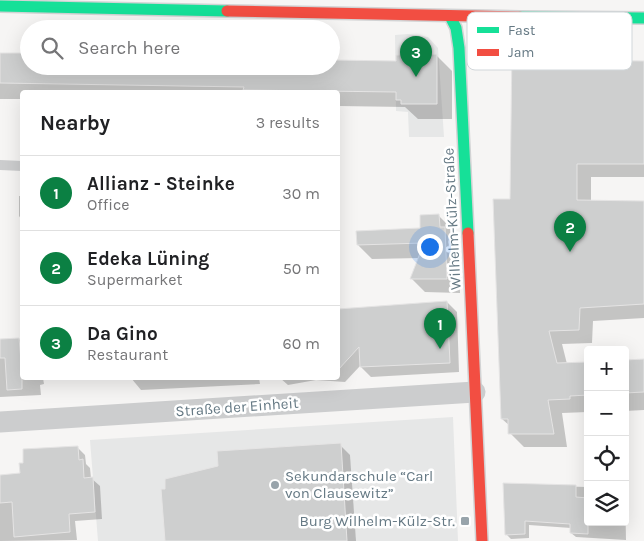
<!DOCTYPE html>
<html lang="en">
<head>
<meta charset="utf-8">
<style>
	body { margin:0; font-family:Karla,sans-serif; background:#f6f6f6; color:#202124 }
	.controls { position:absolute; right:15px; bottom:15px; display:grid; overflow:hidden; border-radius:5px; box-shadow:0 5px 20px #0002 }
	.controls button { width:45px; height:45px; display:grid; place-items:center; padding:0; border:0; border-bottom:1px solid #e0e0e0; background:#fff; color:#202124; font:25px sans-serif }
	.you { position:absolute; left:429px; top:246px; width:18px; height:18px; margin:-12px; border:4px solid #fff; border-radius:50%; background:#1a73e8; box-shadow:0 0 0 8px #1a73e833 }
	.badge { display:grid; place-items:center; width:32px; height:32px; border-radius:50%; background:#0b8043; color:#fff; font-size:16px; font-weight:700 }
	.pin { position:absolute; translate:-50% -41px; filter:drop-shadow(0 1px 2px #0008) }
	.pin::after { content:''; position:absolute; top:26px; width:18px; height:15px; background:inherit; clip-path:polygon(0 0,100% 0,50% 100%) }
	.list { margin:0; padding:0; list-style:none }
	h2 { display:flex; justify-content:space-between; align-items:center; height:65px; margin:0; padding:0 20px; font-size:21px }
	h2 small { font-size:16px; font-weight:400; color:#757577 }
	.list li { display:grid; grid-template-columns:32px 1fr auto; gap:15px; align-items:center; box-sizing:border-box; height:75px; padding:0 20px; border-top:1px solid #e0e0e0 }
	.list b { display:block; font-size:19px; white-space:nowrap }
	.list p { margin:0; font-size:16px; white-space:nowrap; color:#757577 }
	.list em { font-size:16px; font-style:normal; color:#757577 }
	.icon { flex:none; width:28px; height:28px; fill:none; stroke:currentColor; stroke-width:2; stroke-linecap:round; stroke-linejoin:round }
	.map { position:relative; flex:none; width:644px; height:541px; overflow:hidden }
	.search { position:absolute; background:#fff; box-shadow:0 5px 20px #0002; left:20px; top:20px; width:320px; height:55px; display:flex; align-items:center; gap:12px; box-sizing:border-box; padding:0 18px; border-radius:28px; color:#757577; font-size:19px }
	.panel { position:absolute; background:#fff; box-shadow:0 5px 20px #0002; left:20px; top:90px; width:320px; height:290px; border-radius:5px }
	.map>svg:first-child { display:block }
	.built { fill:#e6e7e7 }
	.shadow { fill:#0003 }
	.building { fill:#cecfcf; stroke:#e5e4e4 }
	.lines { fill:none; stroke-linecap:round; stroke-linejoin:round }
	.fast-casing { stroke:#d2d3d4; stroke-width:14 }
	.jam-casing { stroke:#d2d3d4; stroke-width:14 }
	.lane { stroke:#cccdce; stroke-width:10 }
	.street { stroke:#cccdce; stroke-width:21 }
	.fast { stroke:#16e098; stroke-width:11 }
	.jam { stroke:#f24e42; stroke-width:11 }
	.poi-dot { fill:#98a4ab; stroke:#fff; stroke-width:2 }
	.labels { text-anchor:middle; stroke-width:5; stroke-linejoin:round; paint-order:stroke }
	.street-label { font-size:15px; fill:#657984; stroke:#fff }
	.poi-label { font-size:15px; fill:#657984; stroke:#fff; text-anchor:start }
	.key { fill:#fff; stroke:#d1d7da; stroke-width:1 }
	.key-label { font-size:14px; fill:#657984 }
</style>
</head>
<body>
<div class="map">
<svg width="644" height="541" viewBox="0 0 644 541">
	<rect width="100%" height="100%" fill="#f6f5f4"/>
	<g class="built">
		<polygon points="408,34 428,37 438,48 444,137 409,137 408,112 396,111 395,35"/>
		<polygon points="453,417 458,541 98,541 90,440"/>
	</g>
	<g class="shadow">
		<polygon points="561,49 573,61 644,62 644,177 591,177 591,201 644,202 644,318 593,321 592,343 562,344 567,364 588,363 588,412 562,413 567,447 524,447 510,433 510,426 502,419 512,200"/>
		<polygon points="0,54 29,66 331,66 397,62 436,55 452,71 452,119 418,119 405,107 338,106 338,92 22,92 22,99 0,99"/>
		<polygon points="19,196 22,196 22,220 19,216"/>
		<polygon points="439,216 453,230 453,237 459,242 460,293 425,292 411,278 419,258 372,259 358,245 421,229"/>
		<polygon points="447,302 457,312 459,372 371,377 360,366 345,382 316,380 288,385 280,378 338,378 338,310"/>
		<polygon points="19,339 22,343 22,378 43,378 44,384 40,385 41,395 0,397 0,340"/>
		<polygon points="625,361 644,361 644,410 625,411"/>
		<polygon points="131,378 259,378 260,384 141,390"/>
		<polygon points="340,445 350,455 356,541 167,541"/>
		<polygon points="78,448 85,455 86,464 90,468 91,478 100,486 102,519 75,521 77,540 0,541 0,476 21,475"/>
		<polygon points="504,485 588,487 588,522 625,522 625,491 626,540 576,537 571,533 571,528 529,525 529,538 511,539 506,534"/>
	</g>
	<g class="building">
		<polygon points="512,48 562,48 561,60 644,61 644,164 577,164 577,200 644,201 644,304 580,308 579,330 549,331 557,363 588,362 588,395 570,396 570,399 548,400 554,434 508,434 508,419 501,419 493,199 510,199"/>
		<polygon points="0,53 29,53 29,66 331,66 331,60 396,61 396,55 437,54 437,104 401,104 401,100 396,100 396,92 243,90 244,87 0,83"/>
		<polygon points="439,214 440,227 445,227 447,279 410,279 424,243 357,245 356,231 420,228 420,215"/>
		<polygon points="447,301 450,363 360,367 359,347 338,370 338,309"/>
		<polygon points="19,338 21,361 22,361 22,389 7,390 5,358 0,358 0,339"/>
		<polygon points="644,359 644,392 625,393 625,360"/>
		<polygon points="341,443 347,541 165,541 161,489 165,489 165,479 218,466 217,451"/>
		<polygon points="78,446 79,460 83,459 84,478 93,477 95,512 69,514 70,532 14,537 12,502 0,503 0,475 20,473 19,463 23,463 23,449"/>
		<polygon points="503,483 576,485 576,497 588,498 588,534 570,533 570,524 525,521 525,534 505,535"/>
	</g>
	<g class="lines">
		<defs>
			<g id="fast">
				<polyline points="0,6 227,11"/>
				<polyline points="450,16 456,28 459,48 468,233"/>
				<polyline points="520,17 644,18"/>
			</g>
			<g id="jam">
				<polyline points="227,11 520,17"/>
				<polyline points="468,233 482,541"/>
			</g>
		</defs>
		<use href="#fast" class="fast-casing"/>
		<use href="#jam" class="jam-casing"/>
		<polyline class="lane" points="0,165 22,166"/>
		<polyline class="street" points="0,422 475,392"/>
		<use href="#fast" class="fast"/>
		<use href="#jam" class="jam"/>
	</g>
	<g class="poi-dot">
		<circle cx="275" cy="485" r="5"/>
		<rect x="460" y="516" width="10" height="10" rx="2.5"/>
	</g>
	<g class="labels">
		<g class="street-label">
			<text transform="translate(452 219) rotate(-93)" y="5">Wilhelm-Külz-Straße</text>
			<text transform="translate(237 407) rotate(-4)" y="5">Straße der Einheit</text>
		</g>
		<g class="poi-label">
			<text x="285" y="481">Sekundarschule “Carl<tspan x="285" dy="17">von Clausewitz”</tspan></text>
			<text x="455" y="526" text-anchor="end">Burg Wilhelm-Külz-Str.</text>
		</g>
	</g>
	<rect x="467" y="12" width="165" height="58" rx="8" class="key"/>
	<rect x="477" y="27" width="22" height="6" fill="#16e098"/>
	<rect x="477" y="49" width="22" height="7" fill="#f24e42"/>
	<g class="key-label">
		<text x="508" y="35">Fast</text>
		<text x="508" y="57">Jam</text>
	</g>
</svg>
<div class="controls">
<button>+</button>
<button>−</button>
<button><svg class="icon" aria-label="locate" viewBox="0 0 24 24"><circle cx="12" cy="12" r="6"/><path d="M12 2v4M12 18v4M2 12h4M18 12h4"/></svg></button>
<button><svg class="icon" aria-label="layers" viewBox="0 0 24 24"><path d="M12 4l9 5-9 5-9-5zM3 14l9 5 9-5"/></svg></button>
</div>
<div class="you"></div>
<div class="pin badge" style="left:440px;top:349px">1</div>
<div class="pin badge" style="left:570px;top:252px">2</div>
<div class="pin badge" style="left:416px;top:77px">3</div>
<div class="search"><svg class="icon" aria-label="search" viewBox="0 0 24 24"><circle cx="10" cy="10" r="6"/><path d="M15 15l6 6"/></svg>Search here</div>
<section class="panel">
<h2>Nearby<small>3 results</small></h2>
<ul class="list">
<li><span class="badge">1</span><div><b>Allianz - Steinke</b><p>Office</p></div><em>30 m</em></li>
<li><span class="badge">2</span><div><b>Edeka Lüning</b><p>Supermarket</p></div><em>50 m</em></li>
<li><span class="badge">3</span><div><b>Da Gino</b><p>Restaurant</p></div><em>60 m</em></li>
</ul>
</section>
</div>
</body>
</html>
